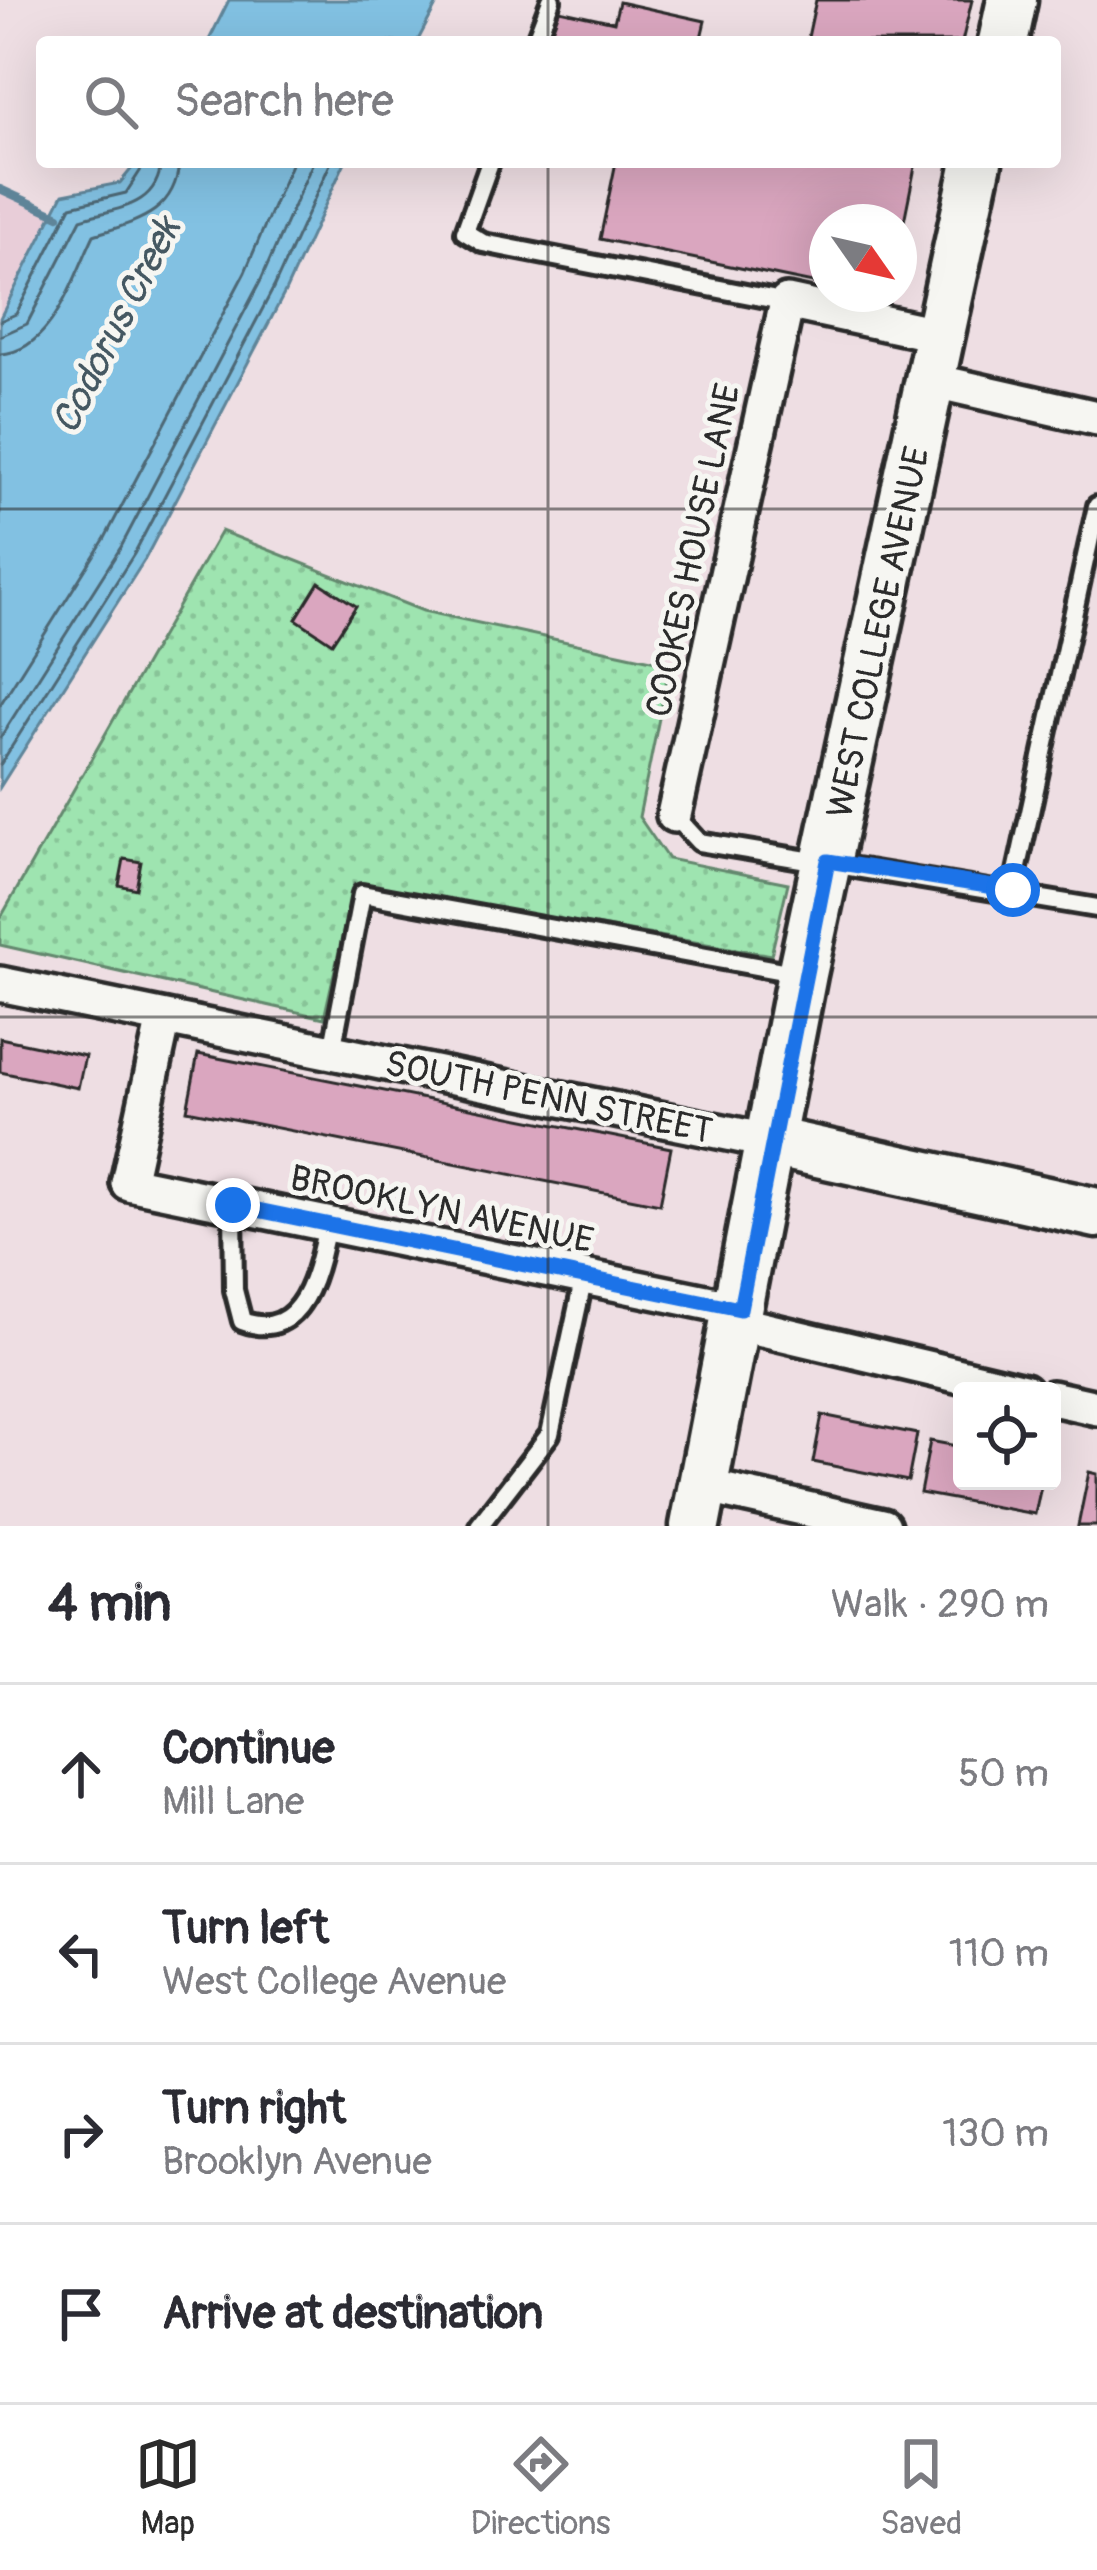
<!DOCTYPE html>
<html lang="en">
<head>
<meta charset="utf-8">
<style>
	body { margin:0; font-family:Pangolin,sans-serif; background:#f7f7f7; color:#2b2b33 }
	.controls { position:absolute; right:36px; bottom:36px; display:grid; overflow:hidden; border-radius:12px; box-shadow:0 12px 48px #0002 }
	.controls button { width:108px; height:108px; display:grid; place-items:center; padding:0; border:0; border-bottom:3px solid #e1e1e2; background:#fff; color:#2b2b33; font:60px sans-serif }
	.compass { position:absolute; left:809px; top:204px; width:108px; height:108px; border-radius:50%; background:#fff; box-shadow:0 12px 48px #0002; rotate:124deg }
	.stop { position:absolute; width:36px; height:36px; margin:-27px; border:9px solid #1a73e8; border-radius:50%; background:#fff }
	.stop.end { background:#1a73e8; border-color:#fff; box-shadow:0 3px 12px #0008 }
	.list { margin:0; padding:0; list-style:none }
	h2 { display:flex; justify-content:space-between; align-items:center; height:156px; margin:0; padding:0 48px; font-size:51px }
	h2 small { font-size:39px; font-weight:400; color:#7c7c81 }
	.list li { display:grid; grid-template-columns:78px 1fr auto; gap:36px; align-items:center; box-sizing:border-box; height:180px; padding:0 48px; border-top:3px solid #e1e1e2 }
	.list b { display:block; font-size:45px; white-space:nowrap }
	.list p { margin:0; font-size:39px; white-space:nowrap; color:#7c7c81 }
	.list em { font-size:39px; font-style:normal; color:#7c7c81 }
	.icon { flex:none; width:66px; height:66px; fill:none; stroke:currentColor; stroke-width:2; stroke-linecap:round; stroke-linejoin:round }
	.map { position:relative; flex:none; width:1097px; height:1526px; overflow:hidden }
	.search { position:absolute; background:#fff; box-shadow:0 12px 48px #0002; left:36px; right:36px; top:36px; height:132px; display:flex; align-items:center; gap:30px; box-sizing:border-box; padding:0 42px; border-radius:12px; color:#7c7c81; font-size:45px }
	.sheet { height:876px; background:#fff }
	nav { display:flex; justify-content:space-around; align-items:center; box-sizing:border-box; height:168px; border-top:3px solid #e1e1e2; background:#fff; font-size:33px; color:#7c7c81 }
	nav a { display:grid; justify-items:center; gap:6px }
	nav .on { color:#2b2b2b }
	.map>svg:first-child { display:block }
	.built { fill:#e8cdd8 }
	.park { fill:url(#park-dots); stroke:#64886e; stroke-width:3 }
	.water { fill:#82c1e2; stroke:#5f8599; stroke-width:3 }
	.lines { fill:none; stroke-linecap:round; stroke-linejoin:round }
	.shore { stroke:#4e6774; stroke-width:3 }
	.stream { stroke:#5f8599; stroke-width:8 }
	.building { fill:#daa6bf; stroke:#2b2b2b; stroke-width:3 }
	.lane-casing { stroke:#2b2b2b; stroke-width:26 }
	.street-casing { stroke:#2b2b2b; stroke-width:42 }
	.secondary-casing { stroke:#2b2b2b; stroke-width:57 }
	.lane { stroke:#f6f6f2; stroke-width:16 }
	.street { stroke:#f6f6f2; stroke-width:33 }
	.secondary { stroke:#f6f6f2; stroke-width:48 }
	.route { stroke:#1a73e8; stroke-width:15 }
	.grid { fill:none; stroke:#2b2b2b; stroke-width:3; stroke-opacity:0.55 }
	.labels { text-anchor:middle; stroke-width:10; stroke-linejoin:round; paint-order:stroke }
	.street-label { font-size:36px; fill:#2b2b2b; stroke:#f6f6f2 }
	.water-label { font-size:39px; font-style:italic; fill:#455862; stroke:#f6f6f2 }
</style>
</head>
<body>
<div class="map">
<svg width="1097" height="1526" viewBox="0 0 1097 1526">
	<defs>
		<pattern id="park-dots" width="8" height="8" patternUnits="userSpaceOnUse" patternTransform="scale(3)"><rect width="8" height="8" fill="#9ee4b0"/><path d="M2 2h.1M6 6h.1" fill="none" stroke="#88c498" stroke-width="1.8" stroke-linecap="round"/></pattern>
	</defs>
	<rect width="100%" height="100%" fill="#eedee3"/>
	<filter id="ink" filterUnits="userSpaceOnUse"><feTurbulence type="fractalNoise" baseFrequency=".00833" numOctaves="2"/><feDisplacementMap in="SourceGraphic" scale="24" xChannelSelector="R" yChannelSelector="G"/><feConvolveMatrix kernelMatrix="1 2 1 2 8 2 1 2 1" color-interpolation-filters="sRGB"/></filter>
	<g filter="url(#ink)">
		<polygon class="built" points="0,189 54,214 0,316"/>
		<polygon class="park" points="221,531 423,611 670,664 639,817 668,859 788,883 771,955 354,884 324,1018 0,945 0,919"/>
		<g class="water">
			<polygon points="229,0 439,0 417,42 208,42"/>
			<polygon points="137,162 345,162 285,292 145,559 0,787 0,318 63,194 120,183"/>
		</g>
		<g class="lines">
			<g class="shore">
				<polyline points="0,321 16,314 71,206 126,193 146,162"/>
				<path d="M0,336L27,324L81,219C115,208 158,208 161,162"/>
				<path d="M0,354C52,352 74,276 94,235C134,222 176,214 179,162"/>
				<polyline points="0,705 105,538 245,272 292,162"/>
				<polyline points="0,738 121,547 261,280 313,162"/>
				<polyline points="0,765 134,554 274,287 331,162"/>
			</g>
			<polyline class="stream" points="0,189 59,216"/>
		</g>
		<g class="building">
			<polygon points="816,0 972,0 962,42 807,42"/>
			<polygon points="619,2 705,21 700,42 548,42 555,9 614,22"/>
			<polygon points="616,162 916,162 899,246 899,222 827,222 827,286 600,239"/>
			<polygon points="319,582 356,606 332,643 296,619"/>
			<polygon points="124,859 141,862 136,889 119,885"/>
			<polygon points="0,1038 85,1056 78,1088 0,1072"/>
			<polygon points="198,1054 671,1148 660,1204 187,1110"/>
			<polygon points="822,1415 917,1434 908,1481 813,1462"/>
			<polygon points="930,1441 962,1447 962,1481 1042,1481 1035,1514 920,1493"/>
			<polygon points="1089,1472 1097,1474 1097,1526 1078,1526"/>
		</g>
		<g class="lines">
			<defs>
				<g id="lane">
					<polyline points="535,42 551,0"/>
					<polyline points="490,162 465,232 483,243 787,302"/>
					<polyline points="674,815 699,842 1097,908"/>
					<polyline points="1013,890 1097,506"/>
					<polyline points="332,1051 362,894 799,974"/>
					<path d="M233,1205L234,1290L242,1321C303,1344 319,1269 327,1224"/>
					<polyline points="479,1526 550,1434 584,1277"/>
				</g>
				<g id="street">
					<polyline points="930,380 1097,418"/>
					<polyline points="674,815 787,302 940,335"/>
					<polyline points="0,984 772,1142"/>
					<polyline points="164,1018 128,1183 740,1309"/>
					<polyline points="737,1323 1024,1391"/>
					<polyline points="1052,1398 1097,1408"/>
					<polyline points="703,1486 883,1526"/>
				</g>
				<g id="secondary">
					<polyline points="1003,42 1012,0"/>
					<polyline points="772,1142 1097,1213"/>
					<polyline points="695,1526 802,974 977,162"/>
				</g>
			</defs>
			<use href="#lane" class="lane-casing"/>
			<use href="#street" class="street-casing"/>
			<use href="#secondary" class="secondary-casing"/>
			<use href="#lane" class="lane"/>
			<use href="#street" class="street"/>
			<use href="#secondary" class="secondary"/>
		</g>
	</g>
	<g class="lines" filter="url(#ink)">
		<polyline class="route" points="233,1205 740,1309 828,861 1013,890"/>
	</g>
	<path class="grid" d="M548,0V42M548,162V1526M0,509H1097M0,1017H1097"/>
	<g class="labels">
		<g class="street-label">
			<text transform="translate(692 550) rotate(-78)" y="13">COOKES HOUSE LANE</text>
			<text transform="translate(877 632) rotate(-78)" y="13">WEST COLLEGE AVENUE</text>
			<text transform="translate(549 1096) rotate(12)" y="13">SOUTH PENN STREET</text>
			<text transform="translate(442 1208) rotate(12)" y="13">BROOKLYN AVENUE</text>
		</g>
		<g class="water-label">
			<text transform="translate(115 325) rotate(-63)" y="14">Codorus Creek</text>
		</g>
	</g>
</svg>
<div class="controls">
<button><svg class="icon" aria-label="locate" viewBox="0 0 24 24"><circle cx="12" cy="12" r="6"/><path d="M12 2v4M12 18v4M2 12h4M18 12h4"/></svg></button>
</div>
<svg class="compass" viewBox="-18 -18 36 36"><path d="M0-13l5 13h-10z" fill="#e53935"/><path d="M0 13l5-13h-10z" fill="#7c7c81"/></svg>
<div class="stop" style="left:1013px;top:890px"></div>
<div class="stop end" style="left:233px;top:1205px"></div>
<div class="search"><svg class="icon" aria-label="search" viewBox="0 0 24 24"><circle cx="10" cy="10" r="6"/><path d="M15 15l6 6"/></svg>Search here</div>
</div>
<section class="sheet">
<h2>4 min<small>Walk · 290 m</small></h2>
<ul class="list">
<li><svg class="icon" aria-label="ahead" viewBox="0 0 24 24"><path d="M12 20V5M6 11l6-6 6 6"/></svg><div><b>Continue</b><p>Mill Lane</p></div><em>50 m</em></li>
<li><svg class="icon" aria-label="left" viewBox="0 0 24 24"><path d="M17 20v-9H6M10 6l-5 5 5 5"/></svg><div><b>Turn left</b><p>West College Avenue</p></div><em>110 m</em></li>
<li><svg class="icon" aria-label="right" viewBox="0 0 24 24"><path d="M7 20v-9h11M14 6l5 5-5 5"/></svg><div><b>Turn right</b><p>Brooklyn Avenue</p></div><em>130 m</em></li>
<li><svg class="icon" aria-label="arrive" viewBox="0 0 24 24"><path d="M6 21V4h12l-3 4 3 4H6"/></svg><div><b>Arrive at destination</b></div></li>
</ul>
</section>
<nav>
<a class="on"><svg class="icon" aria-label="map" viewBox="0 0 24 24"><path d="M3 6l6-2 6 2 6-2v14l-6 2-6-2-6 2zM9 4v14M15 6v14"/></svg>Map</a>
<a><svg class="icon" aria-label="directions" viewBox="0 0 24 24"><path d="M12 3l9 9-9 9-9-9zM9 14v-3h6M13 9l2 2-2 2"/></svg>Directions</a>
<a><svg class="icon" aria-label="saved" viewBox="0 0 24 24"><path d="M7 4h10v16l-5-4-5 4z"/></svg>Saved</a>
</nav>
</body>
</html>
